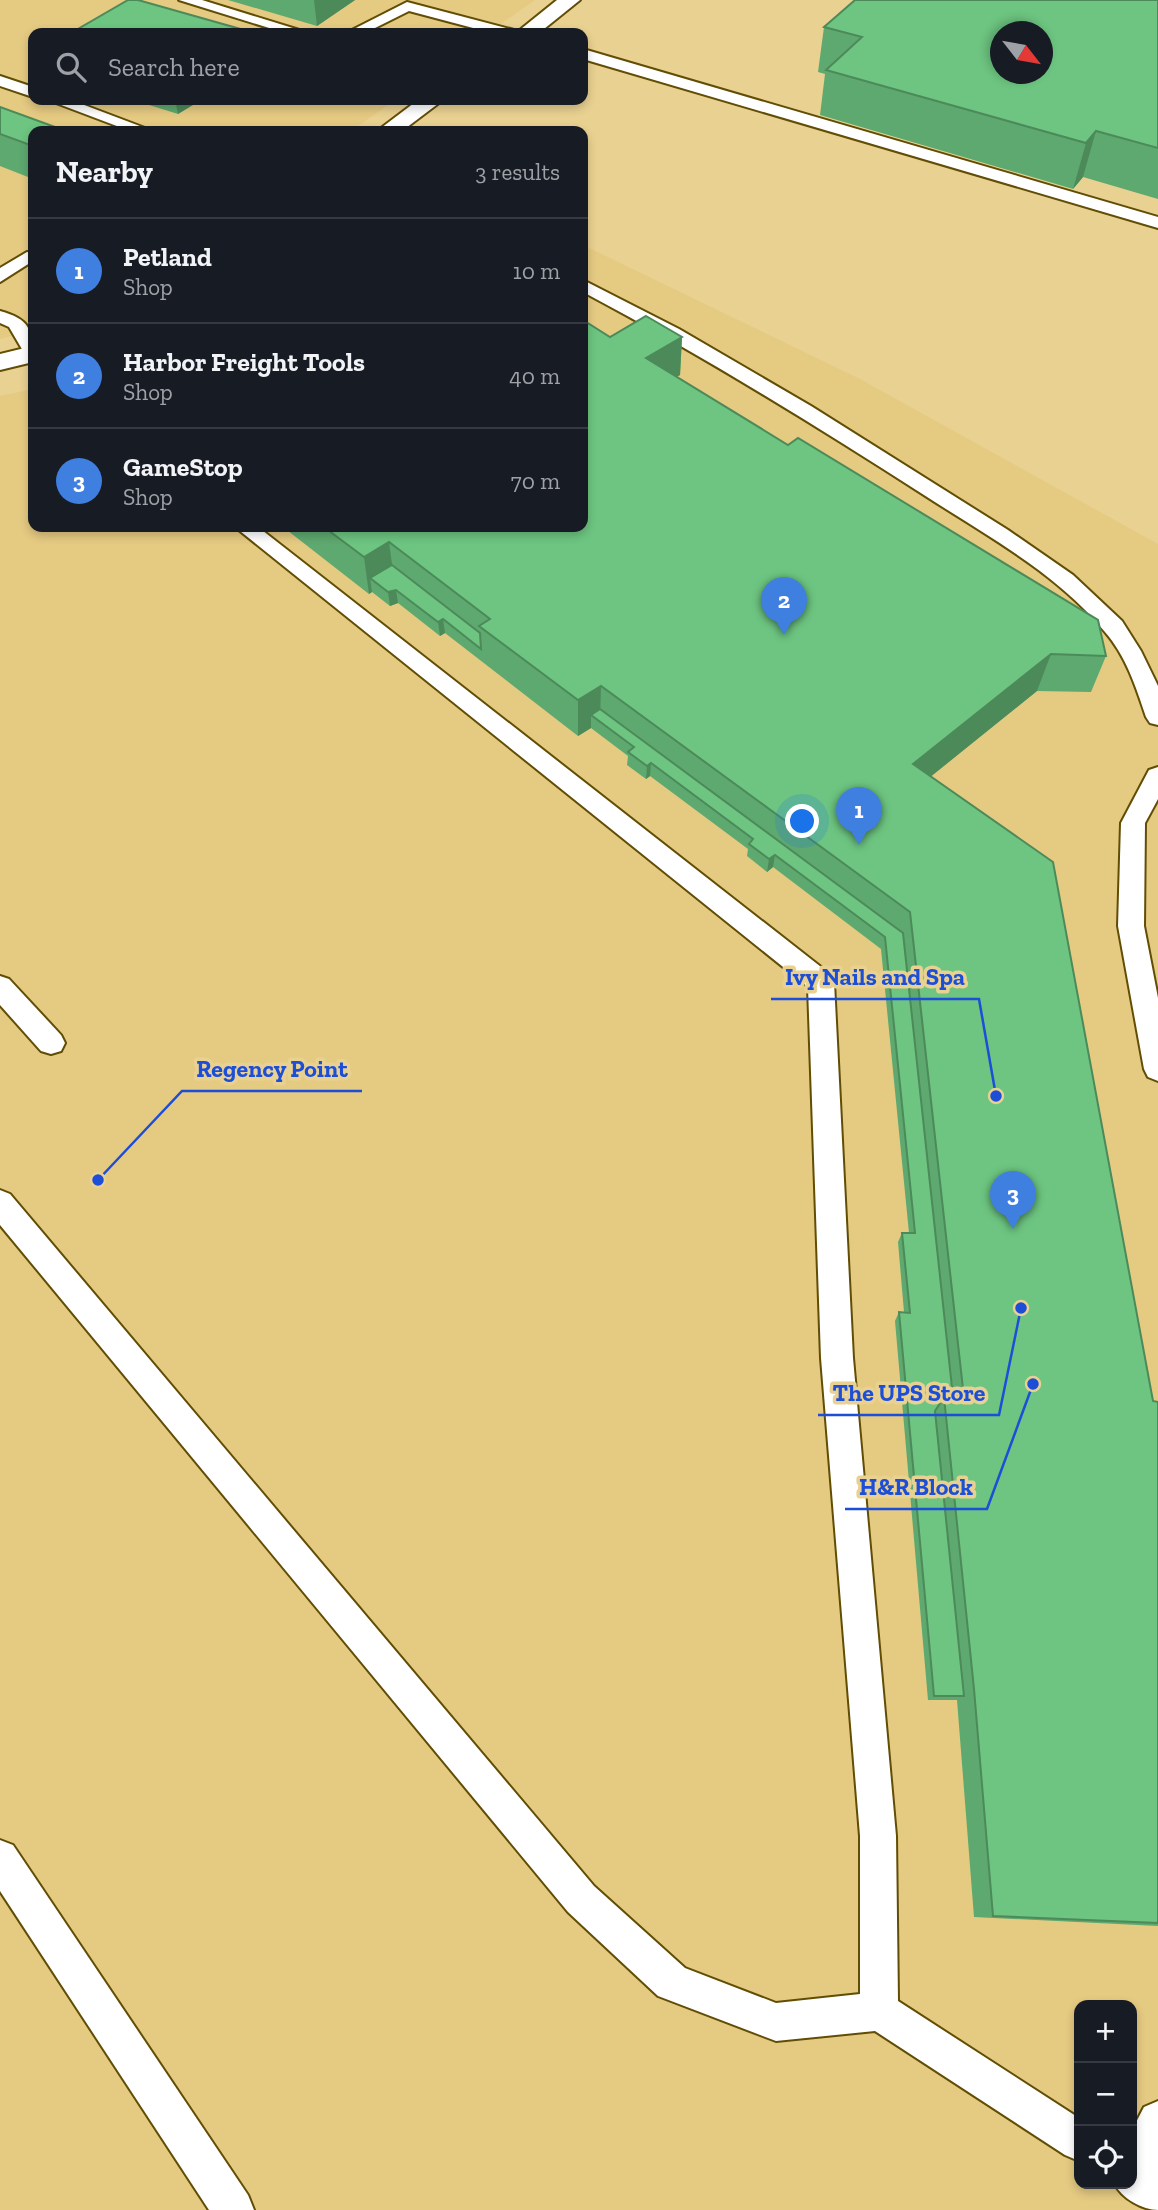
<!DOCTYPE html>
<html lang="en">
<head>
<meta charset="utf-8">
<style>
	body { margin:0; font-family:"Zilla Slab",serif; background:#242831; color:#f1f3f6 }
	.controls { position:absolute; right:21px; bottom:21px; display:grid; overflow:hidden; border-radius:14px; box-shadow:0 4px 10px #0003 }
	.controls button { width:63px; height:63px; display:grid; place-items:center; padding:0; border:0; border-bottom:2px solid #363941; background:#171b24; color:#f1f3f6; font:35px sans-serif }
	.compass { position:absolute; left:990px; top:21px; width:63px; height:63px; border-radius:50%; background:#171b24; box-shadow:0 4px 10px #0003; rotate:121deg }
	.you { position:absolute; left:803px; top:822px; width:24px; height:24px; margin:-18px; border:5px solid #fff; border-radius:50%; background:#1a73e8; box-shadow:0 0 0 10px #1a73e833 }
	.badge { display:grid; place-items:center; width:46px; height:46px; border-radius:50%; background:#a0abe0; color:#fff; font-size:23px; font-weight:700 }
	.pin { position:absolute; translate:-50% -58px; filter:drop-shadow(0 2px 4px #0008) }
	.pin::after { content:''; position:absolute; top:37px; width:24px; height:21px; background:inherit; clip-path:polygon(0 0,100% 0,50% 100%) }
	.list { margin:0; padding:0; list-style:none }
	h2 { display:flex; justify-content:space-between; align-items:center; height:91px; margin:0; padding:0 28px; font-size:30px }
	h2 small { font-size:23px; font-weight:400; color:#9ea1a6 }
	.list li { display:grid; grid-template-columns:46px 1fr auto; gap:21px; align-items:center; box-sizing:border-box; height:105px; padding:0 28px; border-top:2px solid #363941 }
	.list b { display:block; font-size:26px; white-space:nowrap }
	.list p { margin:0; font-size:23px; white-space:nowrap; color:#9ea1a6 }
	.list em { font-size:23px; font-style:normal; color:#9ea1a6 }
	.icon { flex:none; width:38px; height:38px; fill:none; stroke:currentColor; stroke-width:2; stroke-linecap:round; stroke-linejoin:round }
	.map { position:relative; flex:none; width:1158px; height:2210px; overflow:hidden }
	.search { position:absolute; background:#171b24; box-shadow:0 4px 10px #0003; left:28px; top:28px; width:560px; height:77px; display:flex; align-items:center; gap:18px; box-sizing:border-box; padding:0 24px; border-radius:14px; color:#9ea1a6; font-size:26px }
	.panel { position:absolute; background:#171b24; box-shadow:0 4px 10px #0003; left:28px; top:126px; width:560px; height:406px; border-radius:14px }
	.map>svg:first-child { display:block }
	.built { fill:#e5ca82; fill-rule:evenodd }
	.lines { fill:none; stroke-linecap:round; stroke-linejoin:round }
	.service-casing { stroke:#624d04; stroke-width:4 }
	.minor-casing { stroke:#624d04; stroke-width:4 }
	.service { fill:#fff; fill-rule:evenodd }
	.minor { fill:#fff; fill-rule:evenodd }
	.wall { fill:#5ea96f }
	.shaded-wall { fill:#4c8a5a }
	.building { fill:#6dc581; stroke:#4c8a5a; stroke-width:2; fill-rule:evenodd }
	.leader { fill:none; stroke:#1d4ed8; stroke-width:2.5 }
	.callout-dot { fill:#1d4ed8; stroke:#e9d191; stroke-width:2.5 }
	.callout-label { font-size:24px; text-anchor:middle; font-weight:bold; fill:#1d4ed8; stroke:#e9d191; stroke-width:7; stroke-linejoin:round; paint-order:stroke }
</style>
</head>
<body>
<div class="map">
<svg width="1158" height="2210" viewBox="0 0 1158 2210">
	<rect width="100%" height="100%" fill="#e9d191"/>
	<g class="built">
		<polygon points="0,0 535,0 488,33 33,33 33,100 395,100 351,131 33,131 33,330 0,339"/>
		<path d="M583,245L860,379L1158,544V2210H0V396L33,389V527H583ZM1079,2005H1132V2184H1079Z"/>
	</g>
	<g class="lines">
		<defs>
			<g id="service">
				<polygon points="179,0 202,0 309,33 285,33"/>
				<polygon points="407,2 514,30 517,33 492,33 409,11 365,33 346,33"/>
				<polygon points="583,49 1158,217 1158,228 583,59"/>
				<polygon points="0,76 33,87 33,97 0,86"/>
				<polygon points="48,100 71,100 153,131 130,131"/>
				<polygon points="27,252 33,253 33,261 0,282 0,268"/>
				<path d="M583,280L679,329L811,406L1008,530L1073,575L1122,621L1141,651L1158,686V725L1150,723L1146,717C1136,687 1126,656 1105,632C1057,573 987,536 924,495C812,423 700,354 583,292Z"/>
				<path d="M0,311C29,319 33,329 33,358L26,356L9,327L0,323Z"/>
				<polygon points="235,527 258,527 830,974 834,982 853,1358 896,1836 898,2001 1079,2118 1079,2161 1065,2155 875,2031 776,2041 658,1996 568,1912 0,1225 0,1190 10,1194 594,1886 685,1968 776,2003 860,1994 860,1836 821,1358 808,987"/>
				<polygon points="1158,767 1158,799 1145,823 1144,926 1158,998 1158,1081 1148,1077 1144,1069 1118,926 1121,823 1149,770"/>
				<polygon points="0,976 9,979 61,1035 65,1043 61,1051 51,1054 41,1051 0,1005"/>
				<polygon points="0,1840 13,1845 248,2195 254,2210 209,2210 0,1891"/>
				<path d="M1158,2101V2210C1143,2210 1121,2198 1115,2184H1132V2130L1144,2107Z"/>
			</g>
			<g id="minor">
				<polygon points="557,0 580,0 539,33 516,33"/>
				<polygon points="418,100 443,100 402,131 377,131"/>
				<polygon points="33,346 33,362 0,370 0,354"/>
			</g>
		</defs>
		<use href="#service" class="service-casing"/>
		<use href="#minor" class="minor-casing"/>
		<use href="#service" class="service"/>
		<use href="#minor" class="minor"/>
	</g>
	<g class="wall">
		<polygon points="228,0 355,0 317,26"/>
		<polygon points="1158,0 1158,199 1083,177 1073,189 820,115 825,74 818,72 824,27"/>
		<polygon points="133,100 201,100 178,114"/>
		<polygon points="0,107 33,131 33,179 0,166"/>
		<polygon points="610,337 682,337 680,375 676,377 1106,656 1091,692 1037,691 931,776 1153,1401 1158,1402 1158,1926 974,1917 957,1700 928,1700 895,1321 899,1312 904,1312 898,1242 902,1233 909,1233 881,949 773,867 767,872 747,856 748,849 650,776 646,779 627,765 628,756 591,728 578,736 445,633 440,636 398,603 390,606 372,592 369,594 283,527 583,527"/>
	</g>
	<g class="shaded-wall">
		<polygon points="314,0 355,0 317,26"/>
		<polygon points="175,100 201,100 178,114"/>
		<polygon points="1096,131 1083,177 1073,189 1086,143"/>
		<polygon points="682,337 680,375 644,396 646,358"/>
		<polygon points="389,542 394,579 370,578 372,592 369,594 364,557"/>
		<polygon points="396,590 398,603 390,606 388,592"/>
		<polygon points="443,619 445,633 440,636 438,622"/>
		<polygon points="1051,654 1037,691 903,799 913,764"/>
		<polygon points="601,686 600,722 591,715 591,728 578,736 578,700"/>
		<polygon points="651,763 650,776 646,779 647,766"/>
		<polygon points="775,855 773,867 767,872 769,859"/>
	</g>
	<g class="building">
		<polygon points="128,0 138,0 244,30 240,33 71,33"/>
		<path d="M855,0H1158V148L1096,131L1086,143L826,70L862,37L824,27ZM1000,32H1042V74H1000Z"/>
		<polygon points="0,107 66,131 33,131 33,146 0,134"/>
		<polygon points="646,316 682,337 646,358 788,445 798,438 1098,620 1106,656 1051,654 913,764 1053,862 1153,1401 1158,1402 1158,1923 993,1916 974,1689 944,1397 964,1398 910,912 601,686 578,700 479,626 490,619 389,542 364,557 324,527 583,527 583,320 610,337"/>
		<polygon points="392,565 480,633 481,649 443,619 438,622 396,590 388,592 370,578"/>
		<polygon points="600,709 903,933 953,1397 944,1397 935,1411 964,1696 934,1696 899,1312 910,1313 902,1233 915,1233 885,937 775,855 769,859 749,844 753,839 651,763 647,766 628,752 634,747 591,715"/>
	</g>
	<path class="leader" d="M996 1096L979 999H771M98 1180L182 1091H362M1021 1308L999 1415H818M1033 1384L987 1509H845"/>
	<g class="callout-dot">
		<circle cx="996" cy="1096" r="7"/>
		<circle cx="98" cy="1180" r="7"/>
		<circle cx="1021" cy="1308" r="7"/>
		<circle cx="1033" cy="1384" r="7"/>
	</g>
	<g class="callout-label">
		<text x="875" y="985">Ivy Nails and Spa</text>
		<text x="272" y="1077">Regency Point</text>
		<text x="909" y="1401">The UPS Store</text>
		<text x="916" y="1495">H&amp;R Block</text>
	</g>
</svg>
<div class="controls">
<button>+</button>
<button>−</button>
<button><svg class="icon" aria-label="locate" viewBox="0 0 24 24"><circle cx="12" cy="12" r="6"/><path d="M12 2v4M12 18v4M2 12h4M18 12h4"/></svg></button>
</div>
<svg class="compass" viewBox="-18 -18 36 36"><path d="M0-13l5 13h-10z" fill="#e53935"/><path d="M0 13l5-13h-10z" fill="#9ea1a6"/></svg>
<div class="you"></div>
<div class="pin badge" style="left:859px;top:845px;background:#3f7fe0">1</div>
<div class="pin badge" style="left:784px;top:635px;background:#3f7fe0">2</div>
<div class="pin badge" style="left:1013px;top:1229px;background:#3f7fe0">3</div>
<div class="search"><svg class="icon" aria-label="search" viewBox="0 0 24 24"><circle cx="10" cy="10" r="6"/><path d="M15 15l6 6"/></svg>Search here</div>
<section class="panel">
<h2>Nearby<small>3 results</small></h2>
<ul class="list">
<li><span class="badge" style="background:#3f7fe0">1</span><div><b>Petland</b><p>Shop</p></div><em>10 m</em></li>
<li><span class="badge" style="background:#3f7fe0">2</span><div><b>Harbor Freight Tools</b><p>Shop</p></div><em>40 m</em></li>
<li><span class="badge" style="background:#3f7fe0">3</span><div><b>GameStop</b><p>Shop</p></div><em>70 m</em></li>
</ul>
</section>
</div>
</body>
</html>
